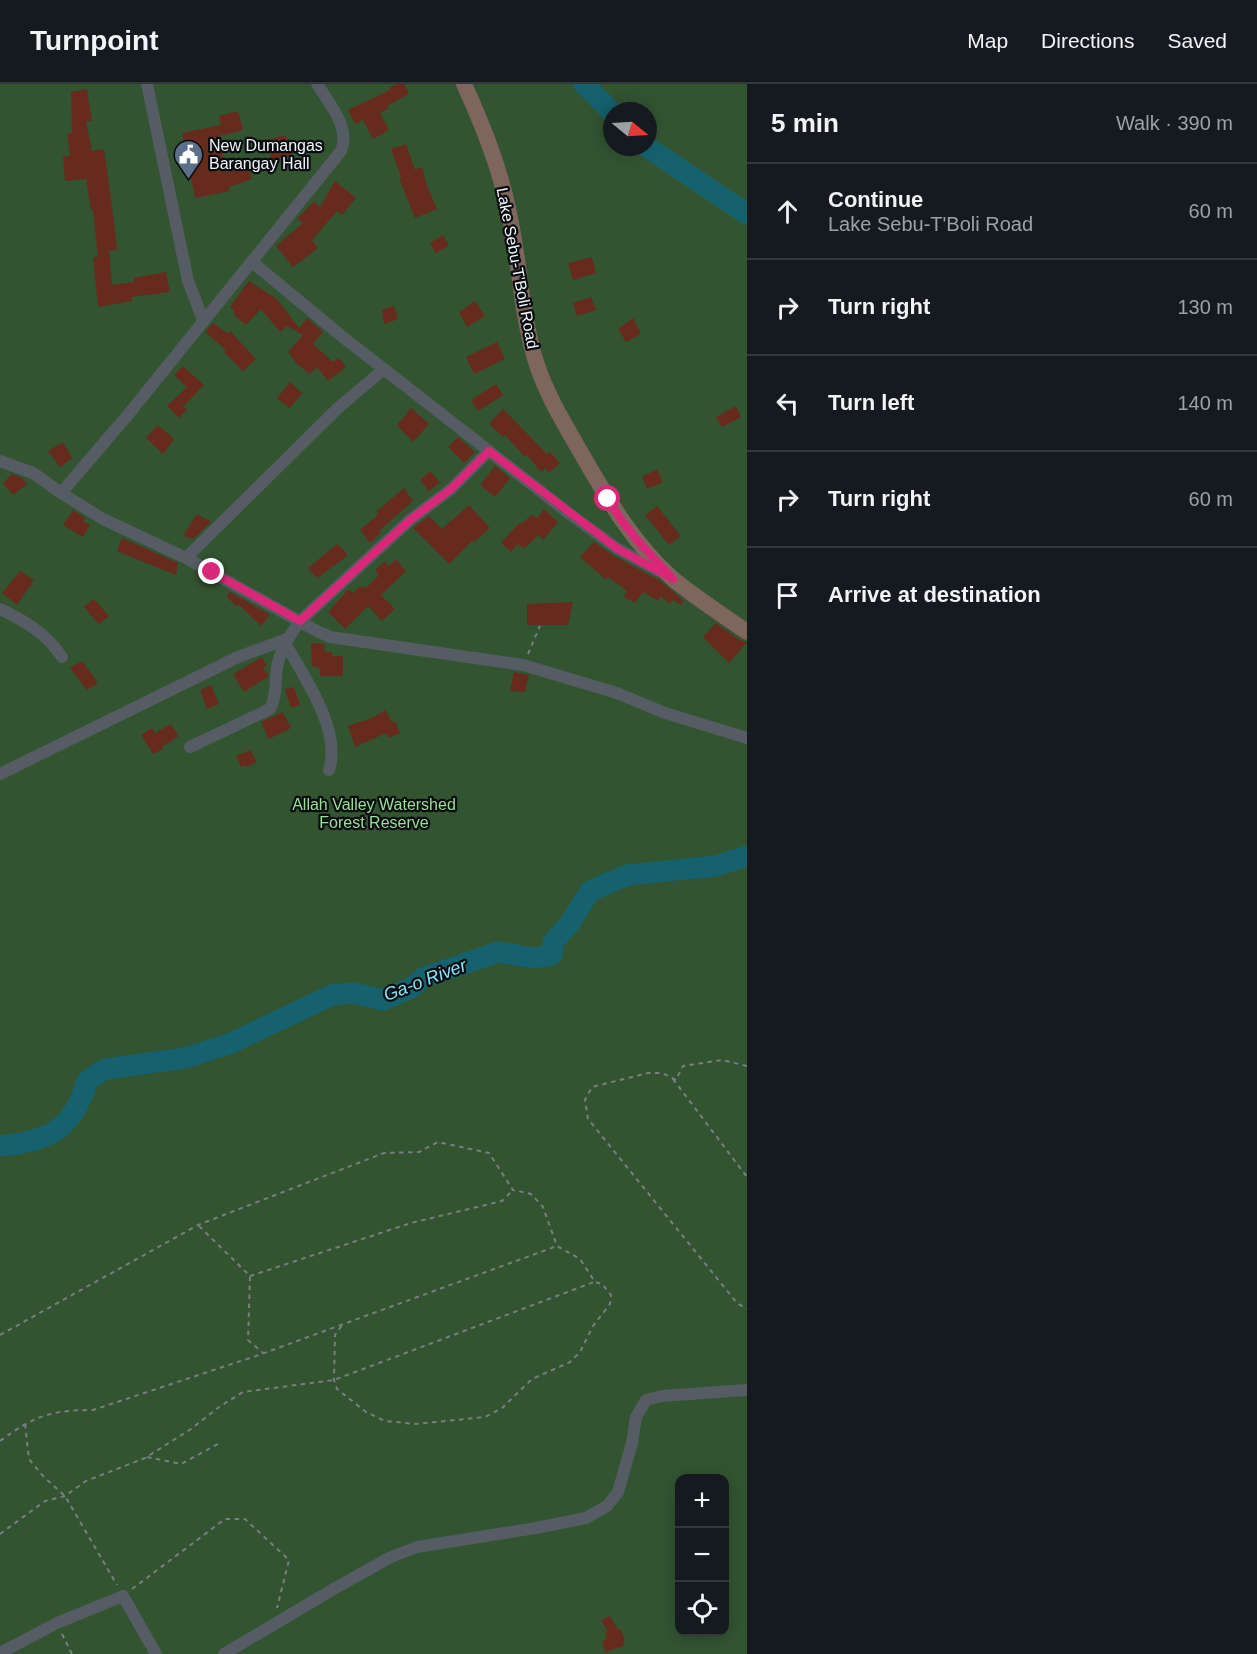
<!DOCTYPE html>
<html lang="en">
<head>
<meta charset="utf-8">
<style>
	body { margin:0; font-family:Arial,sans-serif; background:#1e2328; color:#f1f3f6 }
	.controls { position:absolute; right:18px; bottom:18px; display:grid; overflow:hidden; border-radius:12px; box-shadow:0 3px 15px #0003 }
	.controls button { width:54px; height:54px; display:grid; place-items:center; padding:0; border:0; border-bottom:2px solid #34383d; background:#151a1f; color:#f1f3f6; font:30px sans-serif }
	.compass { position:absolute; left:603px; top:18px; width:54px; height:54px; border-radius:50%; background:#151a1f; box-shadow:0 3px 15px #0003; rotate:108deg }
	.stop { position:absolute; width:18px; height:18px; margin:-14px; border:4px solid #db2777; border-radius:50%; background:#fff }
	.stop.end { background:#db2777; border-color:#fff; box-shadow:0 2px 6px #0008 }
	.list { margin:0; padding:0; list-style:none }
	h2 { display:flex; justify-content:space-between; align-items:center; height:78px; margin:0; padding:0 24px; font-size:26px }
	h2 small { font-size:20px; font-weight:400; color:#9da1a4 }
	.list li { display:grid; grid-template-columns:39px 1fr auto; gap:18px; align-items:center; box-sizing:border-box; height:96px; padding:0 24px; border-top:2px solid #34383d }
	.list b { display:block; font-size:22px; white-space:nowrap }
	.list p { margin:0; font-size:20px; white-space:nowrap; color:#9da1a4 }
	.list em { font-size:20px; font-style:normal; color:#9da1a4 }
	.icon { flex:none; width:33px; height:33px; fill:none; stroke:currentColor; stroke-width:2; stroke-linecap:round; stroke-linejoin:round }
	.map { position:relative; flex:none; width:747px; height:1570px; overflow:hidden }
	header { display:flex; align-items:center; gap:36px; box-sizing:border-box; height:84px; padding:0 30px; background:#151a1f; border-bottom:2px solid #34383d }
	header strong { font-size:28px }
	nav { display:flex; gap:33px; margin-inline-start:auto; font-size:21px }
	main { display:flex }
	aside { flex:1; background:#151a1f }
	.map>svg:first-child { display:block }
	.green { fill:#325431; fill-rule:evenodd }
	.lines { fill:none; stroke-linecap:round; stroke-linejoin:round }
	.river { stroke:#15626e; stroke-width:21 }
	.building { fill:#672b1d }
	.path { stroke:#797e84; stroke-width:2; stroke-dasharray:4.5 4.5; stroke-linecap:butt }
	.minor { stroke:#555c63; stroke-width:12 }
	.secondary { stroke:#7e655e; stroke-width:16 }
	.route { stroke:#db2777; stroke-width:8 }
	.labels { text-anchor:middle; stroke-width:4.5; stroke-linejoin:round; paint-order:stroke }
	.poi-label { font-size:16px; fill:#f0f4f8; stroke:#090c0e; text-anchor:start }
	.street-label { font-size:16px; fill:#f0f4f8; stroke:#090c0e }
	.park-label { font-size:16px; fill:#9adf96; stroke:#090c0e }
	.water-label { font-size:18px; font-style:italic; fill:#84e7fa; stroke:#090c0e }
</style>
</head>
<body>
<header>
<strong>Turnpoint</strong>
<nav><a>Map</a><a>Directions</a><a>Saved</a></nav>
</header>
<main>
<div class="map">
<svg width="747" height="1570" viewBox="0 0 747 1570">
	<rect width="100%" height="100%" fill="#1c2329"/>
	<path class="green" d="M0,0H747V1570H0ZM612,27H648V63H612ZM680,1394H724V1548H680Z"/>
	<g class="lines">
		<g class="river">
			<polyline points="584,0 612,28"/>
			<polyline points="647,63 747,130"/>
			<path d="M0,1062C48,1058 74,1045 87,997L105,985L185,974L229,960L332,911L353,909L383,916L411,904L423,894L498,868L533,874L552,871L553,858L570,839L590,807L627,791L716,782L747,772"/>
		</g>
	</g>
	<g class="building">
		<polygon points="396,0 404,0 409,10 387,22 389,24 380,29 389,46 373,55 363,36 355,40 348,26 390,6 389,4"/>
		<polygon points="87,5 92,37 86,37 92,67 104,65 113,130 117,166 109,167 112,201 134,198 134,194 166,188 170,208 132,213 132,217 98,223 93,173 98,173 93,126 91,126 86,95 65,97 63,73 70,72 67,50 72,49 71,8"/>
		<polygon points="238,27 243,46 219,52 226,89 248,82 252,95 229,103 230,107 195,114 182,49 221,41 219,32"/>
		<polygon points="286,51 291,71 272,76 267,56"/>
		<polygon points="406,60 415,86 422,83 427,102 437,125 415,134 399,94 401,93 391,65"/>
		<polygon points="335,97 356,114 342,131 337,127 312,156 318,164 293,183 276,162 303,139 297,135 314,117 320,123"/>
		<polygon points="443,151 449,162 435,169 430,159"/>
		<polygon points="592,173 596,189 573,196 568,179"/>
		<polygon points="249,197 277,215 299,244 307,234 323,248 313,260 333,278 339,274 346,283 328,297 317,283 310,290 297,280 288,268 303,251 287,242 280,248 261,225 246,241 233,230 235,228 230,223"/>
		<polygon points="591,213 596,226 577,232 573,219"/>
		<polygon points="475,217 485,232 467,243 459,228"/>
		<polygon points="394,222 398,235 384,240 382,226"/>
		<polygon points="633,234 641,250 626,258 618,245"/>
		<polygon points="213,239 228,250 230,247 256,275 243,287 224,268 226,266 205,248"/>
		<polygon points="497,258 505,275 474,290 466,273"/>
		<polygon points="183,282 204,301 183,323 187,326 179,334 167,322 187,303 174,291"/>
		<polygon points="290,298 302,309 290,324 277,314"/>
		<polygon points="496,300 503,311 478,327 471,316"/>
		<polygon points="736,322 741,333 722,343 716,333"/>
		<polygon points="411,324 429,340 413,358 397,341"/>
		<polygon points="503,325 547,370 550,368 560,379 549,389 546,384 541,388 527,371 525,373 505,351 503,353 489,340"/>
		<polygon points="158,341 174,355 163,370 146,354"/>
		<polygon points="458,353 475,368 464,379 448,363"/>
		<polygon points="63,358 72,374 60,383 48,367"/>
		<polygon points="495,382 510,394 495,413 480,401"/>
		<polygon points="657,385 663,398 647,405 642,393"/>
		<polygon points="430,387 440,398 429,407 420,396"/>
		<polygon points="12,390 22,394 27,400 13,411 3,399"/>
		<polygon points="404,404 413,417 379,447 380,449 370,459 360,446 379,430 376,428"/>
		<polygon points="469,421 490,444 474,458 472,457 449,480 413,444 429,432 442,445"/>
		<polygon points="657,422 681,452 669,461 645,431"/>
		<polygon points="544,425 558,438 543,456 538,451 524,465 518,460 511,468 501,459 520,438 522,440 532,430 537,434"/>
		<polygon points="73,426 85,434 83,437 90,441 83,453 63,441"/>
		<polygon points="197,430 211,438 193,455 183,452"/>
		<polygon points="122,454 178,479 176,491 117,467"/>
		<polygon points="594,458 614,472 659,496 684,517 681,521 673,516 670,520 661,512 658,517 643,508 635,519 624,513 627,507 608,493 606,496 580,473"/>
		<polygon points="337,460 345,467 347,472 317,494 308,484"/>
		<polygon points="396,475 406,487 381,511 395,525 382,537 368,522 345,545 328,528 349,505 353,509 360,502 366,504 379,491 375,486 385,477 389,482"/>
		<polygon points="20,487 34,496 17,521 2,509"/>
		<polygon points="230,508 270,531 261,542 238,520 236,522 227,513"/>
		<polygon points="94,515 109,532 99,540 84,523"/>
		<polygon points="573,518 568,541 527,541 527,520"/>
		<polygon points="716,539 741,557 747,558 729,579 703,553"/>
		<polygon points="311,559 324,560 325,568 332,568 332,572 343,572 343,592 320,592 320,584 312,582"/>
		<polygon points="262,573 267,582 263,584 268,590 268,593 244,608 233,590"/>
		<polygon points="82,577 98,599 87,606 70,584"/>
		<polygon points="514,588 529,591 525,608 510,607"/>
		<polygon points="211,601 219,620 207,625 200,606"/>
		<polygon points="294,603 300,621 291,624 285,605"/>
		<polygon points="385,626 392,638 395,637 400,649 389,654 386,649 355,663 348,642 374,633"/>
		<polygon points="283,628 291,644 269,655 261,638"/>
		<polygon points="171,640 179,652 162,663 163,665 153,670 141,651 152,644 155,649"/>
		<polygon points="250,666 257,678 247,683 245,681 241,683 236,672"/>
		<polygon points="610,1532 618,1546 621,1545 625,1558 623,1558 624,1562 605,1568 602,1557 607,1556 605,1549 608,1548 601,1536"/>
	</g>
	<g class="lines">
		<g class="path">
			<polyline points="528,570 540,542"/>
			<polyline points="747,982 722,976 683,982 676,996 662,989 648,989 592,1003 585,1016 588,1035 737,1219 747,1225"/>
			<polyline points="673,995 747,1093"/>
			<polyline points="199,1142 250,1192 248,1256 263,1269"/>
			<polyline points="250,1192 411,1139 502,1117 513,1106"/>
			<polyline points="0,1251 198,1141 384,1069 419,1068 438,1058 489,1069 513,1106 531,1110 543,1123 557,1162 580,1175 595,1198 602,1200 611,1211 610,1220 593,1242 580,1268 570,1278 532,1295 502,1324 485,1333 416,1340 385,1337 366,1328 337,1305 334,1296 335,1251 343,1240"/>
			<polyline points="25,1340 29,1375 43,1392 65,1412 117,1501"/>
			<path d="M0,1357C34,1332 51,1326 93,1326L256,1272L557,1162"/>
			<polyline points="147,1373 181,1380 220,1359"/>
			<polyline points="0,1450 45,1417 65,1412 86,1397 145,1374 191,1345 219,1323 243,1308 334,1296 594,1198"/>
			<polyline points="132,1505 225,1435 245,1435 289,1476 277,1524"/>
			<polyline points="62,1550 72,1570"/>
		</g>
		<g class="minor">
			<polyline points="147,0 188,197 203,236"/>
			<polyline points="252,178 344,254 571,431 618,465 659,487"/>
			<polyline points="0,377 33,389 61,409 103,435 186,474 315,546 330,553 523,581 617,609 665,629 747,654"/>
			<path d="M61,409L127,332L341,67C351,44 329,19 317,0"/>
			<polyline points="186,474 338,324 384,285"/>
			<path d="M0,525C25,537 46,549 62,573"/>
			<path d="M285,559C304,593 342,646 329,686"/>
			<path d="M190,663L270,625C277,612 275,597 277,583C280,566 290,551 300,537L410,436L451,405L489,367"/>
			<polyline points="0,690 238,573 287,555"/>
			<polyline points="0,1569 57,1539 123,1512 156,1570"/>
			<polyline points="224,1570 337,1503 391,1473 417,1463 536,1444 586,1434 607,1422 618,1408 632,1359 636,1333 646,1316 662,1312 747,1306"/>
		</g>
		<path class="secondary" d="M464,0C483,42 500,84 509,129C520,179 521,232 537,281C548,314 567,344 584,374C610,419 634,460 673,495C696,514 723,531 747,548"/>
	</g>
	<g class="lines">
		<path class="route" d="M212,488L300,537L410,436L451,405L489,367L618,465L673,495C649,469 625,446 608,415"/>
	</g>
	<defs>
		<symbol id="civic-pin" viewBox="-11 -11 22 30"><path d="M0 17L-7.5 6A9.5 9.5 0 1 1 7.5 6Z" fill="#5c6f8a" stroke="#090c0e"/><path d="M-.6-6.5H3V-4.5H.6V-3L4-1V1h2V6H-6V1h2V-1L-.6-3ZM-1.2 2.5V6h2.4V2.5Z" fill="#fff"/></symbol>
	</defs>
	<g fill-rule="evenodd">
		<use href="#civic-pin" x="172" y="54" width="33" height="45"/>
	</g>
	<g class="labels">
		<g class="poi-label">
			<text x="209" y="67">New Dumangas<tspan x="209" dy="18">Barangay Hall</tspan></text>
		</g>
		<g class="street-label">
			<text transform="translate(518 184) rotate(79)" y="6">Lake Sebu-T'Boli Road</text>
		</g>
		<g class="park-label">
			<text x="374" y="726">Allah Valley Watershed<tspan x="374" dy="18">Forest Reserve</tspan></text>
		</g>
		<g class="water-label">
			<text transform="translate(425 896) rotate(-21)" y="6">Ga-o River</text>
		</g>
	</g>
</svg>
<div class="controls">
<button>+</button>
<button>−</button>
<button><svg class="icon" aria-label="locate" viewBox="0 0 24 24"><circle cx="12" cy="12" r="6"/><path d="M12 2v4M12 18v4M2 12h4M18 12h4"/></svg></button>
</div>
<svg class="compass" viewBox="-18 -18 36 36"><path d="M0-13l5 13h-10z" fill="#e53935"/><path d="M0 13l5-13h-10z" fill="#9da1a4"/></svg>
<div class="stop" style="left:608px;top:415px"></div>
<div class="stop end" style="left:212px;top:488px"></div>
</div>
<aside>
<h2>5 min<small>Walk · 390 m</small></h2>
<ul class="list">
<li><svg class="icon" aria-label="ahead" viewBox="0 0 24 24"><path d="M12 20V5M6 11l6-6 6 6"/></svg><div><b>Continue</b><p>Lake Sebu-T'Boli Road</p></div><em>60 m</em></li>
<li><svg class="icon" aria-label="right" viewBox="0 0 24 24"><path d="M7 20v-9h11M14 6l5 5-5 5"/></svg><div><b>Turn right</b></div><em>130 m</em></li>
<li><svg class="icon" aria-label="left" viewBox="0 0 24 24"><path d="M17 20v-9H6M10 6l-5 5 5 5"/></svg><div><b>Turn left</b></div><em>140 m</em></li>
<li><svg class="icon" aria-label="right" viewBox="0 0 24 24"><path d="M7 20v-9h11M14 6l5 5-5 5"/></svg><div><b>Turn right</b></div><em>60 m</em></li>
<li><svg class="icon" aria-label="arrive" viewBox="0 0 24 24"><path d="M6 21V4h12l-3 4 3 4H6"/></svg><div><b>Arrive at destination</b></div></li>
</ul>
</aside>
</main>
</body>
</html>
